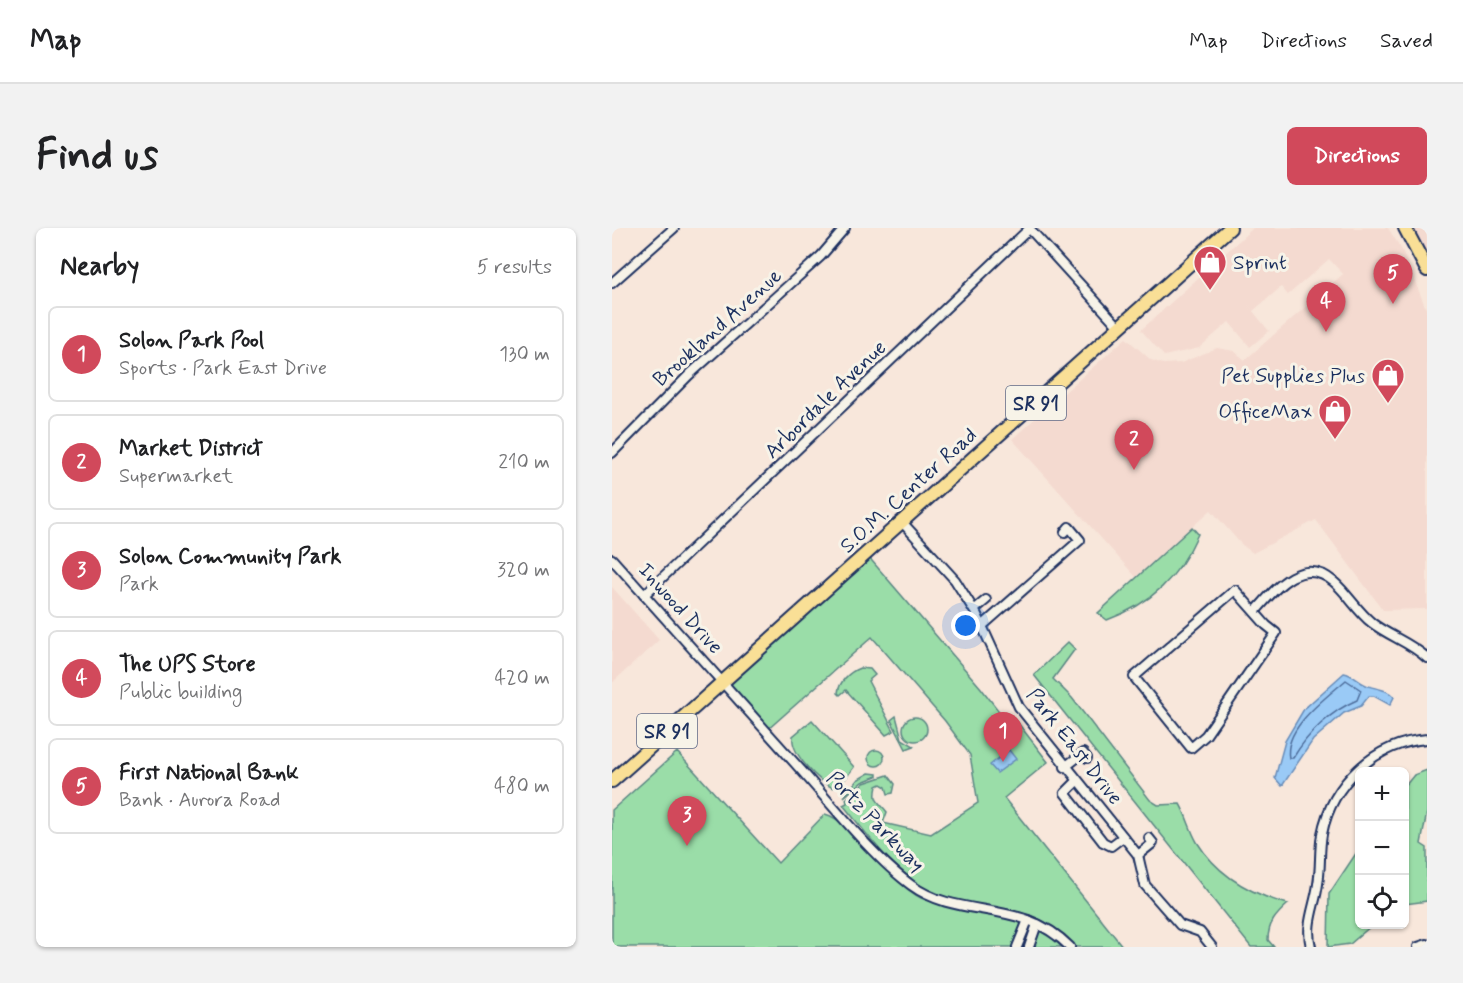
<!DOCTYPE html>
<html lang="en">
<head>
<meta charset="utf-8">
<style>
	body { margin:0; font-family:Mynerve,sans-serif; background:#f2f2f2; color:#202124 }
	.controls { position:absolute; right:18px; bottom:18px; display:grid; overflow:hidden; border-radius:9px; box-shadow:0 2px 4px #0004 }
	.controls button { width:54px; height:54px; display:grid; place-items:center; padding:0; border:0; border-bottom:2px solid #e0e0e0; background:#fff; color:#202124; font:30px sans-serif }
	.you { position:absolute; left:354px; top:398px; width:21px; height:21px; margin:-15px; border:4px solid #fff; border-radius:50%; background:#1a73e8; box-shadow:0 0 0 9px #1a73e833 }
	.badge { display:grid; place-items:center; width:39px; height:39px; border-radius:50%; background:#d1495b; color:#fff; font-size:20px; font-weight:700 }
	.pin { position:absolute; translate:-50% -50px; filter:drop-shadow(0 2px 3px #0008) }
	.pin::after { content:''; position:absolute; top:32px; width:21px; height:18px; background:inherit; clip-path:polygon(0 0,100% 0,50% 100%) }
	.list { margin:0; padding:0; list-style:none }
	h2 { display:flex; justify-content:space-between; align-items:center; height:78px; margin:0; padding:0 24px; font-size:26px }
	h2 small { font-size:20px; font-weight:400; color:#757577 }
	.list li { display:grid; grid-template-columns:39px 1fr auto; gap:18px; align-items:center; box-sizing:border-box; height:96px; margin:0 12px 12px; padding:0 12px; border:2px solid #e0e0e0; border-radius:9px }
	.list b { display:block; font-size:22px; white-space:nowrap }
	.list p { margin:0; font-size:20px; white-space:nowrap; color:#757577 }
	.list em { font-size:20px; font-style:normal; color:#757577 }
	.icon { flex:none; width:33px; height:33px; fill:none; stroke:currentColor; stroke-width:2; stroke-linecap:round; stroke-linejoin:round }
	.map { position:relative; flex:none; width:815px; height:719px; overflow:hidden; border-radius:9px }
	header { display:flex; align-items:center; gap:36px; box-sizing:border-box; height:84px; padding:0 30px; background:#fff; border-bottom:2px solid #e0e0e0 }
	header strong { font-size:28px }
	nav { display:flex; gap:33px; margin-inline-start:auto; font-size:21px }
	.intro { display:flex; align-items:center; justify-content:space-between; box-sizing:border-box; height:144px; padding:0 36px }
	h1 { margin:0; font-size:42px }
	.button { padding:15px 27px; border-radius:9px; background:#d1495b; color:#fff; font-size:21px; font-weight:700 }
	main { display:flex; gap:36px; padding:0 36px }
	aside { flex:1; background:#fff; border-radius:9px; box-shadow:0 2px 4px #0004 }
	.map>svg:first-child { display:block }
	.built { fill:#f4dad0 }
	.green { fill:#9adda8; stroke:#5a8683; stroke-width:1.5 }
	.water { fill:#9acaf6; stroke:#678cb9; stroke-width:1.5 }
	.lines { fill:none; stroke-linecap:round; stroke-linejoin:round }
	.shore { stroke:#4e6d9b; stroke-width:1.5 }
	.minor-casing { stroke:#1b2f5e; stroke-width:12 }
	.primary-casing { stroke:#1b2f5e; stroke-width:16 }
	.minor { stroke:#f7f3e8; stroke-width:8 }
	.primary { stroke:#f9df96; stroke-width:12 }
	.labels { text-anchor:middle; stroke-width:6; stroke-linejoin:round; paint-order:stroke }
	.shield { fill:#f7f3e8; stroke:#5d6a87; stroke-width:1.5 }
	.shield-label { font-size:20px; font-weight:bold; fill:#1b2f5e }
	.poi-label { font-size:21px; fill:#1b2f5e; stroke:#f7f3e8; text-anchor:end }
	.street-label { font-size:21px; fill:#1b2f5e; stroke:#f7f3e8 }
</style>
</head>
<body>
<header>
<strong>Map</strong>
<nav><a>Map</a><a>Directions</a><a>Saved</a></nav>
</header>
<div class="intro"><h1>Find us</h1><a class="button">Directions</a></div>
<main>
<aside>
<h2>Nearby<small>5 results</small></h2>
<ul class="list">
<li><span class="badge">1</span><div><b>Solon Park Pool</b><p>Sports · Park East Drive</p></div><em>130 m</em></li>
<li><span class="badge">2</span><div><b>Market District</b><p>Supermarket</p></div><em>210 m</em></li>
<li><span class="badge">3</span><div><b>Solon Community Park</b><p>Park</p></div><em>320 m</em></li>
<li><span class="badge">4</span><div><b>The UPS Store</b><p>Public building</p></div><em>420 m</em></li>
<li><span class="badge">5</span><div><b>First National Bank</b><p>Bank · Aurora Road</p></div><em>480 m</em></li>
</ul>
</aside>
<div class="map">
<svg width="815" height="719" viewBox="0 0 815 719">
	<rect width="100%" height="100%" fill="#f8e7db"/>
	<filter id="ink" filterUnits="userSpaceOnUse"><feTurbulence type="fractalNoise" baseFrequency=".0167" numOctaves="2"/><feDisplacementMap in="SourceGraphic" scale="12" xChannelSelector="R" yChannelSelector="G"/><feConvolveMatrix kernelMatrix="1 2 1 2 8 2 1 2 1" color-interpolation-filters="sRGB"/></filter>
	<g filter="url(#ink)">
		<g class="built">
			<polygon points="641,0 776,0 790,22 815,83 815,381 771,382 704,292 641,325 629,316 599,282 524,349 400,211 514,110 539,132 551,136 569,135 605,120 622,123 633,132 731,46 717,31 676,67 669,59 641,83 636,77 657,103 638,119 617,94 587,120 552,128 529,102"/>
			<polygon points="793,0 815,0 815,42"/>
			<polygon points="0,359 47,412 0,455"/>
		</g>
		<g class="green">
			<path d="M580,299L586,306C567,349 539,376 495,392L486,385Z"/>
			<path d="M254,326L369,460L399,499L406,495L436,534L392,570L511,719H464C419,668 368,688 316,662C280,643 257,608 231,577L235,575L234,571L252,555L276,547L283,556L281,565L276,566L274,559L269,556L265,558C261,574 267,573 275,584L271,595L319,606L366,575L358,527L333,493L260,409L154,503L110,453Z"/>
			<path d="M456,414L463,421L441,451L460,470L538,572L546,577L568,576C575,588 578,602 585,614C606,648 638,666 676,676C664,687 656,695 656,712L662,719H639L422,447Z"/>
			<path d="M248,440L258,441L263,447L256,453L282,503L274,507L234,462L228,467L226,465C227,454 237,444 248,440Z"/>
			<polygon points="284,488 290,511 302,518 294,521 279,492"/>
			<circle cx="303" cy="501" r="12"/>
			<path d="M200,492L242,539L233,551L221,560C206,553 178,525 181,508Z"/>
			<circle cx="264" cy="530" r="8"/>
			<path d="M65,524L166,635L213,586C241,593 276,654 309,670C318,674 330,675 340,677C378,686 420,691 450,719H0V582Z"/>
			<polygon points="815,542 815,584 809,616 815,620 815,673 793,676 793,558 802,547"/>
			<polygon points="257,545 265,546 265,548 250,554 232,569 245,552"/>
			<polygon points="747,621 748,696 760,697 738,716 716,719 717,666"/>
		</g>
		<g class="water">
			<path d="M732,445C742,447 746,454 754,457C764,461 776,461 782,469L778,477L762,468H757L749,478L732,485L701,512L670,558L663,550L673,513L692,481Z"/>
			<polygon points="397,522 404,531 385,545 378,537"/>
		</g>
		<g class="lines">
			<path class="shore" d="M734,452L749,462L745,472C719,483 696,505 681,530H677C671,500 715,469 734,452Z"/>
			<defs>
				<g id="minor">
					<polyline points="417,0 508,100"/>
					<polyline points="0,55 62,0"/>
					<polyline points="0,225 77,147 209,28 233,0"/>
					<polyline points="290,294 343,352 365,387 407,479 526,627 533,657 568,697 588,704 600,719"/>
					<path d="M0,331C63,401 126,471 189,542C220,577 262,630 299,657C348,693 409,669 458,719"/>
					<polygon points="623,362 654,397 664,405 594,507 579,520 522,449"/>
					<polyline points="32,367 417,1"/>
					<polyline points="362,382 374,372"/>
					<path d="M643,384C662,362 690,326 722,354C736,366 745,383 760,395C777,408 799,415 815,430"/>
					<polyline points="369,399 468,312 457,299 453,304"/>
					<polyline points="453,539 471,525 475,530"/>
					<polyline points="465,553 453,565 491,614 499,618 511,609"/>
					<polyline points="526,627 541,615 537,610"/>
					<polyline points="405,719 416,692"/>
					<polyline points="417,719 425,696"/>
					<path d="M699,719C693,695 703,679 706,656C709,639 707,623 710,606C720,555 763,515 815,511"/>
					<polyline points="806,719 815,716"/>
				</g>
				<g id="primary">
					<polyline points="793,0 815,42"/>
					<polyline points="0,553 618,0"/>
				</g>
			</defs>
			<use href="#minor" class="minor-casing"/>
			<use href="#primary" class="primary-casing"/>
			<use href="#minor" class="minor"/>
			<use href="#primary" class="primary"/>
		</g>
	</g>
	<defs>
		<symbol id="shop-pin" viewBox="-11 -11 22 30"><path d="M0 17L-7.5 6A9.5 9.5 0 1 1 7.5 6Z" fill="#d1495b" stroke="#f7f3e8"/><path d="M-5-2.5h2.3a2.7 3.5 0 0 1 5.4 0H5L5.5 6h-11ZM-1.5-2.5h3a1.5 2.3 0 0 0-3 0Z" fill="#fff"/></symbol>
	</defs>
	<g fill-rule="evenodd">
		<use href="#shop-pin" x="579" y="15" width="38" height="52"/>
		<use href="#shop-pin" x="757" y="128" width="38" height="52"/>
		<use href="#shop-pin" x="704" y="164" width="38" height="52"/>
	</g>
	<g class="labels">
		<g class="shield">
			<rect x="394" y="158" width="60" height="34" rx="4.5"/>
			<rect x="25" y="486" width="60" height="34" rx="4.5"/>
		</g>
		<g class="shield-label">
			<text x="424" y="182">SR 91</text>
			<text x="55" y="510">SR 91</text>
		</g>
		<g class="poi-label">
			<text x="621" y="41" text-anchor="start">Sprint</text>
			<text x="753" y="154">Pet Supplies Plus</text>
			<text x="700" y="190">OfficeMax</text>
		</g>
		<g class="street-label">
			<text transform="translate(105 99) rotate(-42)" y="7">Brookland Avenue</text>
			<text transform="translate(213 171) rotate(-44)" y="7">Arbordale Avenue</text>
			<text transform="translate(296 262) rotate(-42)" y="7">S.O.M. Center Road</text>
			<text transform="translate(69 380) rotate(48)" y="7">Inwood Drive</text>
			<text transform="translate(463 518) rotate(52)" y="7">Park East Drive</text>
			<text transform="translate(264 593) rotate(46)" y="7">Portz Parkway</text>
		</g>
	</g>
</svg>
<div class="controls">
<button>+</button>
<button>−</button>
<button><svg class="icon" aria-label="locate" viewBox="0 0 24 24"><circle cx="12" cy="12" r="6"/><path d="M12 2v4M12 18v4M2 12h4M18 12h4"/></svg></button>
</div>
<div class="you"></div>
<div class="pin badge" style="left:391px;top:534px">1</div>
<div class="pin badge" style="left:522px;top:242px">2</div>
<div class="pin badge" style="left:75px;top:618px">3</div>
<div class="pin badge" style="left:714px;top:104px">4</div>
<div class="pin badge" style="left:781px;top:76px">5</div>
</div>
</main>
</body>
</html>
